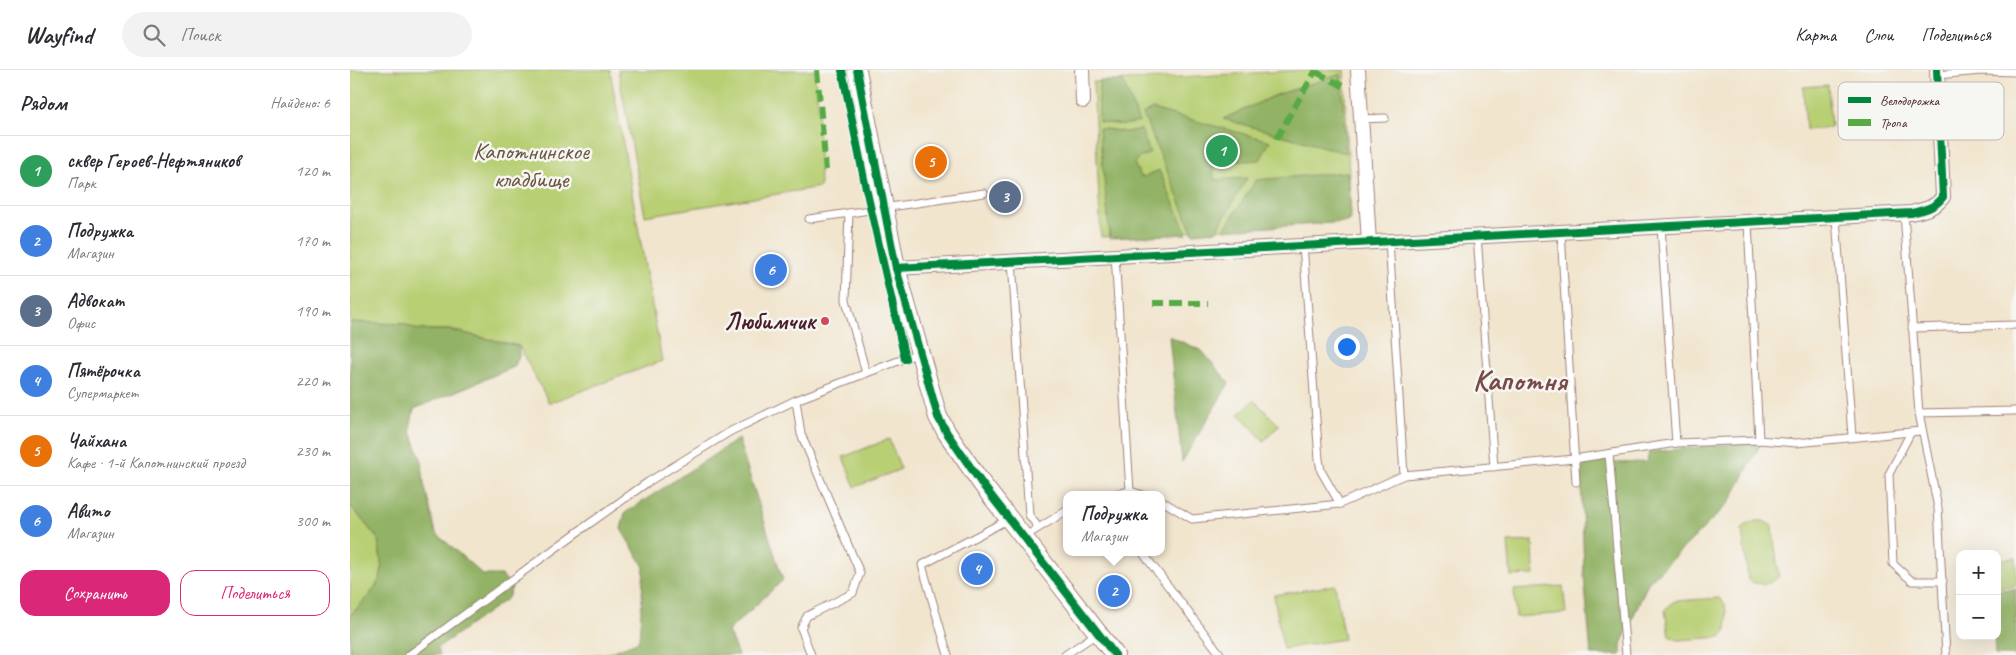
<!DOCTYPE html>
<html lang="ru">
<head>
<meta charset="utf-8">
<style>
	body { margin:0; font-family:Caveat,sans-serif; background:#f2f2f3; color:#2b2b33 }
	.controls { position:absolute; right:15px; bottom:15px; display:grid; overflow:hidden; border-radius:10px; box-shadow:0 5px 20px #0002 }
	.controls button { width:45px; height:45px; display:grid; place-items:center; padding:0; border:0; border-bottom:1px solid #e1e1e2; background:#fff; color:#2b2b33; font:25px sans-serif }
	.you { position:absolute; left:996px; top:276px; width:18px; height:18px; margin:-12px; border:4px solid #fff; border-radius:50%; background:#1a73e8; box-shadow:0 0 0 8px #1a73e833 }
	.badge { display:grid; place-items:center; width:32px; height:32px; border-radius:50%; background:#db2777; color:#fff; font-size:16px; font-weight:700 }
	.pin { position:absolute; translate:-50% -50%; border:2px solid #fff; box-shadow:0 1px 5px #0006 }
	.popup { position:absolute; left:713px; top:421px; width:102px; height:65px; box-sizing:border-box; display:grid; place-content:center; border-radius:10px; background:#fff; filter:drop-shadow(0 1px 4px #0005); font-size:16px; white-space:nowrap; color:#7c7c81 }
	.popup b { font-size:19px; color:#2b2b33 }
	.popup::after { content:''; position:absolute; left:50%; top:100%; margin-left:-10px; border:10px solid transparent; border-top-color:#fff }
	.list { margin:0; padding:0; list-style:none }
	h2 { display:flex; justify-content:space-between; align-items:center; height:65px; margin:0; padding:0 20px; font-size:21px }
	h2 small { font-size:16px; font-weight:400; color:#7c7c81 }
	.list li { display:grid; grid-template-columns:32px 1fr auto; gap:15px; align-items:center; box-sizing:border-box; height:70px; padding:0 20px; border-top:1px solid #e1e1e2 }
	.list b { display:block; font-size:19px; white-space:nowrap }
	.list p { margin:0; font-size:16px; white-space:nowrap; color:#7c7c81 }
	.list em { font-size:16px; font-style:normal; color:#7c7c81 }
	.actions { display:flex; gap:10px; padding:15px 20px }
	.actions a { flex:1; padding:11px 0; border:1px solid #db2777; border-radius:15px; text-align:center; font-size:18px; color:#db2777 }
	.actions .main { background:#db2777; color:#fff }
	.icon { flex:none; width:28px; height:28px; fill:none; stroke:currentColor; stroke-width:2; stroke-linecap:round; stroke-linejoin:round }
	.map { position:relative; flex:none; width:1666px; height:585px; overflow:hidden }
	header { display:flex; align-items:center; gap:30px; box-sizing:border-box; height:70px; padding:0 25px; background:#fff; border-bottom:1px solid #e1e1e2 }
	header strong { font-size:24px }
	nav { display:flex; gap:28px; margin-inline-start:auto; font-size:18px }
	.search { width:350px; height:45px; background:#f2f2f3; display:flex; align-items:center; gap:12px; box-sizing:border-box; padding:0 18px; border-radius:28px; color:#7c7c81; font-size:19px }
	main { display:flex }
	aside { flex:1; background:#fff }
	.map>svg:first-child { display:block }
	.green { fill:#b8cf73; stroke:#81774f }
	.forest { fill:#92b265; stroke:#6e6848 }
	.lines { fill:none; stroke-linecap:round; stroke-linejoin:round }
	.service-casing { stroke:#9e827c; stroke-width:9 }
	.minor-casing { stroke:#9e827c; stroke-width:16 }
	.tertiary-casing { stroke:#9e827c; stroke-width:20 }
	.service { stroke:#fff; stroke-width:7 }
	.minor { stroke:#fff; stroke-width:14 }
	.tertiary { stroke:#fff; stroke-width:18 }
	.quiet { stroke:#57aa44; stroke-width:6; stroke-dasharray:12 6; stroke-linecap:butt }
	.cycleway-casing { stroke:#f6f6f2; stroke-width:11 }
	.cycleway { stroke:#00873e; stroke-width:8 }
	.poi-dot { fill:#d1495b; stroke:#f6f6f2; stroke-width:2 }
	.labels { text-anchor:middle; stroke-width:5; stroke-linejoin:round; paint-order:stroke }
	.park-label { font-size:24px; fill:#6b5441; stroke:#f6f6f2 }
	.poi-label { font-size:24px; font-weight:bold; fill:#4a1f2b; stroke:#f6f6f2; text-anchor:end }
	.district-label { font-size:29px; font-weight:bold; fill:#7a4a49; stroke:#f6f6f2 }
	.key { fill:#f6f6f2; stroke:#c2b6b6; stroke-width:1 }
	.key-label { font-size:14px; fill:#4a1f2b }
</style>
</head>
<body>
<header>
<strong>Wayfind</strong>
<div class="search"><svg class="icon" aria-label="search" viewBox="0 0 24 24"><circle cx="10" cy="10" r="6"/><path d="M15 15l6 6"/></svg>Поиск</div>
<nav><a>Карта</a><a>Слои</a><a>Поделиться</a></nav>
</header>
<main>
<aside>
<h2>Рядом<small>Найдено: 6</small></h2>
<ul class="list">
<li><span class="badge" style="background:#2e9e5b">1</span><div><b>сквер Героев-Нефтяников</b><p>Парк</p></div><em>120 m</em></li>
<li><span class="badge" style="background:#3f7fe0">2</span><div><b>Подружка</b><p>Магазин</p></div><em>170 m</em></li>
<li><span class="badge" style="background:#5c6f8a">3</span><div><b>Адвокат</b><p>Офис</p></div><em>190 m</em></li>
<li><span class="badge" style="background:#3f7fe0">4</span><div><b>Пятёрочка</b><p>Супермаркет</p></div><em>220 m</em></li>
<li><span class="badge" style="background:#e8710a">5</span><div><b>Чайхана</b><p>Кафе · 1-й Капотнинский проезд</p></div><em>230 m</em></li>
<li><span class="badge" style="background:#3f7fe0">6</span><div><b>Авито</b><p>Магазин</p></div><em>300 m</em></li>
</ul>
<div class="actions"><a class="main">Сохранить</a><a>Поделиться</a></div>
</aside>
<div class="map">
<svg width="1666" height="585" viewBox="0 0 1666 585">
	<rect width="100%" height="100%" fill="#f6f6f2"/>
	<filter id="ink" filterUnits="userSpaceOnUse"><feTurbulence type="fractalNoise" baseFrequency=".02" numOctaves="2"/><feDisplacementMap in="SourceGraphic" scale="10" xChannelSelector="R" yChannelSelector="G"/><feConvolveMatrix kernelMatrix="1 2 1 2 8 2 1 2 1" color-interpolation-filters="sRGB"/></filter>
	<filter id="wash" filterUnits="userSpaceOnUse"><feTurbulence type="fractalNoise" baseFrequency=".0096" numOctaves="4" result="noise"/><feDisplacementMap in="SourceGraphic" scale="20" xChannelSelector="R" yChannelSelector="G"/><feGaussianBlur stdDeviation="1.12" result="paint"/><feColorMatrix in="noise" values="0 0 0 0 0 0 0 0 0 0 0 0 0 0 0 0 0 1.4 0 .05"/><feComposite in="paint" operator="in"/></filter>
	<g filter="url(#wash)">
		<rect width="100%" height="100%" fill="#f1e5ce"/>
		<g class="green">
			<polygon points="0,0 260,0 312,291 199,333 169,276 100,260 68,260 54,254 0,253"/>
			<polygon points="268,0 464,0 468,33 470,117 295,146"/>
			<polygon points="955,0 994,0 1001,150 751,167 743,12"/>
			<polygon points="1478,15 1481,58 1456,60 1453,17"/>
			<polygon points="904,330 929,355 914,371 889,344"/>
			<polygon points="539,369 551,399 505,417 493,387"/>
			<polygon points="0,435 28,469 32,498 30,509 21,523 0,546"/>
			<path d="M1406,451H1413L1422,456L1429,506C1422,515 1407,516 1398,510L1392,460L1396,455Z"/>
			<polygon points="1183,471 1184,505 1161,506 1158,472"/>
			<polygon points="1666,488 1666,516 1647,517 1647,489"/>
			<polygon points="985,515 994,569 933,579 924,525"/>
			<polygon points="1213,516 1216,543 1166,547 1164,520"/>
			<path d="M1369,528L1375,534C1376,545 1380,560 1371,567L1328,570L1319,566L1315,540L1319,535L1325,531Z"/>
		</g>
		<g class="forest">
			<polygon points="991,4 996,83 873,49 926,25"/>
			<polygon points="749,11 773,11 789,52 773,55 749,52"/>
			<polygon points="802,39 920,71 910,90 863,93 864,110 897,108 866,161 843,163 793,44"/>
			<polygon points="749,58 776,62 791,59 800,83 787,89 784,93 790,106 794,107 809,100 837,164 760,168"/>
			<polygon points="997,102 1001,143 997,152 874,160 906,110"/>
			<polygon points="3,252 54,254 68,260 100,260 169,276 169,287 164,297 64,339 60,359 72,392 74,414 86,463 133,505 152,505 162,517 158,528 87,578 90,585 0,585 0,546 21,523 30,509 32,498 28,469 0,435 0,253"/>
			<polygon points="819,266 852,281 879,313 832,392"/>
			<polygon points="388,369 433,510 378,561 388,585 243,585 259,583 289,571 294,497 271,459 275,443"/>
			<polygon points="1412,371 1380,432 1298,513 1271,574 1271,585 1241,585 1234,505 1231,402 1237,390 1260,388 1265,393 1297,392 1299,382"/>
			<polygon points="1666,519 1666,585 1645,585 1644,566 1647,566 1647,520"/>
		</g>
	</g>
	<g filter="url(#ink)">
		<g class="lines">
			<defs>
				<g id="service">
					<polyline points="1587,5 1631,1 1666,2"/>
					<polyline points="1012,49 1035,48"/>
					<polyline points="499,143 496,230 516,303"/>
					<polyline points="1554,144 1569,343 1588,438 1596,585"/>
					<polyline points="1486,148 1502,366"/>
					<polyline points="459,149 634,123"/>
					<polyline points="1398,152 1409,370"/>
					<polyline points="1311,157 1326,373"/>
					<polyline points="1211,163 1226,412"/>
					<polyline points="1127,166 1144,397"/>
					<polyline points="1039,171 1054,405"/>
					<polyline points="953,175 969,389 971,401 990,434"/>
					<polyline points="765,185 780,421"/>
					<polyline points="662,191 679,445 688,457"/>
					<polyline points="1562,258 1666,255"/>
					<polyline points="446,330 451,364 510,503 503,523 457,546 451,558 461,585"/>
					<polyline points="1569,343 1666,341"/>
					<polyline points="1561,362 1539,404 1543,494 1562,511 1593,511"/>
					<polyline points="1259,384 1276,585"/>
					<polyline points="760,425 780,421 793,425"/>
					<polyline points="812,431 842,449 990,434 1054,405 1224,389 1326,373 1409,370 1446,373 1571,361"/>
					<polyline points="674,467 716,441"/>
					<polyline points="792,482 871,585"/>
					<polyline points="59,585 229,461 298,412 381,361 446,330 569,283"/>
					<polyline points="598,585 572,495 659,449"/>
					<polyline points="715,585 748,563"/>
				</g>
				<g id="minor">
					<polyline points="732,0 733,31"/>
					<polyline points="1008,0 1019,172"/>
					<path d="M546,198L1561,143C1574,140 1585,138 1593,127L1587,0"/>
				</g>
				<polyline id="tertiary" points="507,0 546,198 588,347 597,363 632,414 765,585"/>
			</defs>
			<use href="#service" class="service-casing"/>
			<use href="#minor" class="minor-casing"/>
			<use href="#tertiary" class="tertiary-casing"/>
			<use href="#service" class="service"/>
			<use href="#minor" class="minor"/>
			<use href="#tertiary" class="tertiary"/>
			<g class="quiet">
				<polyline points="467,0 476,100"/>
				<polyline points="966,2 997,18"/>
				<polyline points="926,69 966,0"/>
				<polyline points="803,233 858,233"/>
			</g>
			<defs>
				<g id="cycleway">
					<polyline points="492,0 515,114 555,289"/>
					<polyline points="507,0 546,198 588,347 597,363 632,414 765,585"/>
					<path d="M546,198L1561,143C1574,140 1585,138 1593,127L1587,0"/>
				</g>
			</defs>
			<use href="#cycleway" class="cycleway-casing"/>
			<use href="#cycleway" class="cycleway"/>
		</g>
	</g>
	<circle class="poi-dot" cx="475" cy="251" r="5"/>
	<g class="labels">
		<g class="park-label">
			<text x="181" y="89">Капотнинское<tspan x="181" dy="28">кладбище</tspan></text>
		</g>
		<g class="poi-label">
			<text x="465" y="259">Любимчик</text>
		</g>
		<g class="district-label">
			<text x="1170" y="320">Капотня</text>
		</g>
	</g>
	<rect x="1488" y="12" width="166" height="58" rx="8" class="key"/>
	<rect x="1498" y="27" width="23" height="6" fill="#00873e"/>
	<rect x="1498" y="49" width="23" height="7" fill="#57aa44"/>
	<g class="key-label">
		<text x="1530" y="35">Велодорожка</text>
		<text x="1530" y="57">Тропа</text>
	</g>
</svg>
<div class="controls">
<button>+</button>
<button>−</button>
</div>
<div class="you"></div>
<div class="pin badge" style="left:872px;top:81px;background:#2e9e5b">1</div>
<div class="pin badge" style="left:764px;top:521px;background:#3f7fe0">2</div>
<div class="popup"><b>Подружка</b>Магазин</div>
<div class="pin badge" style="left:655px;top:127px;background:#5c6f8a">3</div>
<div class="pin badge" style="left:627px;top:499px;background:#3f7fe0">4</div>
<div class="pin badge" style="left:581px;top:92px;background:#e8710a">5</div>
<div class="pin badge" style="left:421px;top:200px;background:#3f7fe0">6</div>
</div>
</main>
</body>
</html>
